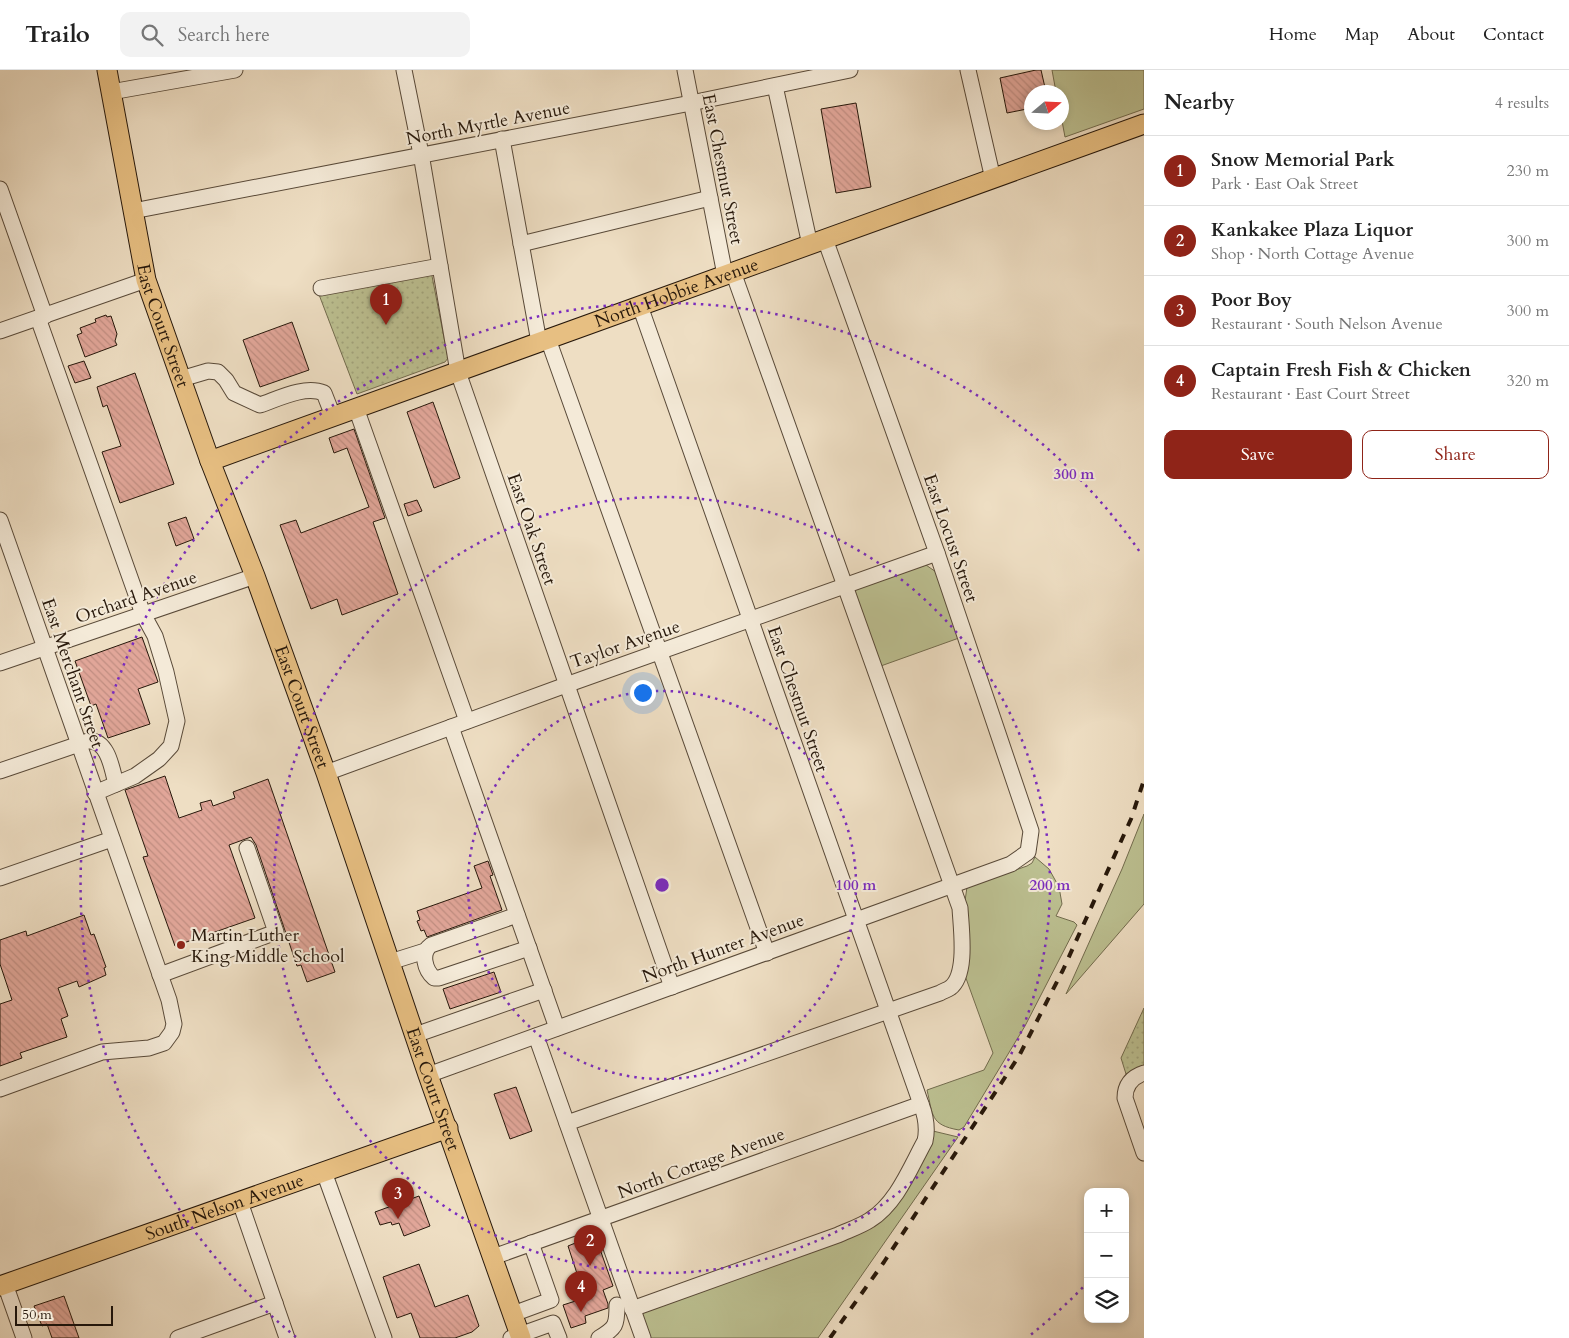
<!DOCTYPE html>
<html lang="en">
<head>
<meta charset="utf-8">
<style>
	body { margin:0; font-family:Cardo,serif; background:#f2f2f2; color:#222 }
	.controls { position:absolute; right:15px; bottom:15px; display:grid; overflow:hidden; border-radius:10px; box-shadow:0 2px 8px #0003 }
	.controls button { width:45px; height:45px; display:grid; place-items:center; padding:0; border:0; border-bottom:1px solid #e0e0e0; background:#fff; color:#222; font:25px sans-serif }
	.compass { position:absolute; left:1024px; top:15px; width:45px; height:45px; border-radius:50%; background:#fff; box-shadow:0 2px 8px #0003; rotate:71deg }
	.scale { position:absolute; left:15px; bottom:12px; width:98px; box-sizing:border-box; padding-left:5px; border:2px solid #27180b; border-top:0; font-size:14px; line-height:18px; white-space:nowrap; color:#27180b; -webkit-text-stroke:4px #f4ead8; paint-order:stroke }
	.you { position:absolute; left:642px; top:622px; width:18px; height:18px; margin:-12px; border:4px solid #fff; border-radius:50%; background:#1a73e8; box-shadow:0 0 0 8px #1a73e833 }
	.badge { display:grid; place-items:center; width:32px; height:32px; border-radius:50%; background:#8f2418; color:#fff; font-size:16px; font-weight:700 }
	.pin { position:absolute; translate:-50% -41px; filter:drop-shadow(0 1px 2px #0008) }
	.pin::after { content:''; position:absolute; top:26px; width:18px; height:15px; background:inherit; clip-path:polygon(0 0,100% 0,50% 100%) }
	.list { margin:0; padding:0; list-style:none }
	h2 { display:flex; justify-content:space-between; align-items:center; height:65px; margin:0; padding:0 20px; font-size:21px }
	h2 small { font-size:16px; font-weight:400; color:#767676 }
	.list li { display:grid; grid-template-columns:32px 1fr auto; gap:15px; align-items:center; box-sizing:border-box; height:70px; padding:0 20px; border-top:1px solid #e0e0e0 }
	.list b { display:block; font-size:19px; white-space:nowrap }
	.list p { margin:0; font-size:16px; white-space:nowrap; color:#767676 }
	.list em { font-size:16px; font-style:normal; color:#767676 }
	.actions { display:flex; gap:10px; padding:15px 20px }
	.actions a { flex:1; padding:11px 0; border:1px solid #8f2418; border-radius:10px; text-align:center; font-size:18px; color:#8f2418 }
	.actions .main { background:#8f2418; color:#fff }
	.icon { flex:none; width:28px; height:28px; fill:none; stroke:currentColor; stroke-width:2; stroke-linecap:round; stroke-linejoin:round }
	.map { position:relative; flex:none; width:1144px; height:1268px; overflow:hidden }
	header { display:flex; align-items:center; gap:30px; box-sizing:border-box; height:70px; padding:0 25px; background:#fff; border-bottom:1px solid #e0e0e0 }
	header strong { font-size:24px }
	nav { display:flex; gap:28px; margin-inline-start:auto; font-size:18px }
	.search { width:350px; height:45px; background:#f2f2f2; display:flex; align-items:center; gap:12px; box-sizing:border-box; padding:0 18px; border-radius:10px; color:#767676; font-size:19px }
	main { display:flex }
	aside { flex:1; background:#fff }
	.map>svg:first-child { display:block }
	.grass { fill:#bcc091; stroke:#726c4e }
	.park { fill:url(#park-dots); stroke:#726c4e }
	.building { fill:url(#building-back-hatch); stroke:#27180b }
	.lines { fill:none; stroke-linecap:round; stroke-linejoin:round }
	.minor-casing { stroke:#594a39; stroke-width:17 }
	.major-casing { stroke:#27180b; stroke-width:21 }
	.minor { stroke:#f4ead8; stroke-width:15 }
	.major { stroke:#e7bf82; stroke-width:19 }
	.rail { stroke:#27180b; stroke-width:4; stroke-dasharray:9 9; stroke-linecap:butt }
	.ring { fill:none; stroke:#7b2cbf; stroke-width:2.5; stroke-dasharray:2.5 5 }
	.poi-dot { fill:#8f2418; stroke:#f4ead8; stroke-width:2 }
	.labels { text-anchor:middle; stroke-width:4; stroke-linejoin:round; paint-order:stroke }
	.street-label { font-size:18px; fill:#27180b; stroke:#f4ead8 }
	.poi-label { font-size:18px; fill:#27180b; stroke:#f4ead8; text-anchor:start }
	.centre { fill:#7b2cbf; stroke:#f4ead8; stroke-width:2.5 }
	.ring-label { font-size:15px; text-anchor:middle; font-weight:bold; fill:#7b2cbf; stroke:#f4ead8; stroke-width:4; stroke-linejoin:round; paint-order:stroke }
</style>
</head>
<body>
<header>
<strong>Trailo</strong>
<div class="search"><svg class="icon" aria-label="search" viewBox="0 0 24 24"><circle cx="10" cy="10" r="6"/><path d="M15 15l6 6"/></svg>Search here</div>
<nav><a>Home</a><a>Map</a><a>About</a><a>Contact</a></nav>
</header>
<main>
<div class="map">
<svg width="1144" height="1268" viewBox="0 0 1144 1268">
	<defs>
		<pattern id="park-dots" width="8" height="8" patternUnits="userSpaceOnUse" patternTransform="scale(1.25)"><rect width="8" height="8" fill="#bcc091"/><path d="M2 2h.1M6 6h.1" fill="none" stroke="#a2a47c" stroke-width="1.8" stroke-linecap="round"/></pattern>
		<pattern id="building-back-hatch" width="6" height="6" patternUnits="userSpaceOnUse" patternTransform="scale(1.25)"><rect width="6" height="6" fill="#e1a699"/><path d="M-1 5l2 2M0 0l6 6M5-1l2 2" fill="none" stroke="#c18e82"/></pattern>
	</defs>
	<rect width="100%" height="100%" fill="#eedec3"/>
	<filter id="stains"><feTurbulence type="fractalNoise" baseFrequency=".004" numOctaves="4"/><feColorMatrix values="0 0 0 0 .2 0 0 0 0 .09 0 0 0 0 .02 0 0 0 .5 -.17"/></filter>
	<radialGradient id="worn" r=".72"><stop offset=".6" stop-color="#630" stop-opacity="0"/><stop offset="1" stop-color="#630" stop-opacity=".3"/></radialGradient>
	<g class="grass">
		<polygon points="1052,0 1144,0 1144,39 1065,67 1062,51 1062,22 1056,22"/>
		<polygon points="926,495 936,502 959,568 878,597 852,520"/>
		<polygon points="1144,744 1144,834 1066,924 1122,799"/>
		<path d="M1035,787L1049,799L1059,817L1062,834L1056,846L1074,852L1077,855L1025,956L964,1057L959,1060C930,1055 933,1045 927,1020L984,1000L993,983L963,900L964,838L967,817L1027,796L1032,793Z"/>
		<polygon points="933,1061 958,1067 818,1268 649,1268 639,1239 869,1156"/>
	</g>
	<g class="park">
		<polygon points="431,201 448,288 445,292 357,324 318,222"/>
		<polygon points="1144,938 1144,997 1126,1004 1121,988"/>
	</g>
	<g class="building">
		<polygon points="1036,0 1041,0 1046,22 1032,22 1032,38 1007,43 1000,8"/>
		<polygon points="856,33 871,117 836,123 821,39"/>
		<polygon points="106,245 107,247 111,246 117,264 115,271 117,275 85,287 77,265 82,263 80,258 96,252 95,249"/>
		<polygon points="292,252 309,300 260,317 243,270"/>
		<polygon points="84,291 91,308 75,313 68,296"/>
		<polygon points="135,303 174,414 120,433 102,382 121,376 107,335 103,337 97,317"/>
		<polygon points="433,332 460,408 434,418 407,342"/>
		<polygon points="354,359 385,448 373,452 398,524 342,545 337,529 311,539 280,455 296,450 301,463 369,437 347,378 334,383 329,368"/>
		<polygon points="417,430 422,441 408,446 404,434"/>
		<polygon points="186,447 194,469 176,476 168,453"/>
		<polygon points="142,567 158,612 138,619 150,654 108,668 96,634 91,636 75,591"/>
		<polygon points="165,706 179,748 202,740 200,733 211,730 213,736 235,728 233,722 268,709 335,902 307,912 301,895 297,896 256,775 251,767 229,775 255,848 175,876 143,787 148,786 125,720"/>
		<polygon points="488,791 493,805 490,806 502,840 427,867 424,860 421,861 417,851 420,850 417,841 482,818 474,796"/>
		<polygon points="84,845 91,865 94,864 106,897 104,898 106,905 79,917 77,911 58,918 68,946 61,949 67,967 20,983 22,988 0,996 0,934 12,930 0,894 0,870 26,861 27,866"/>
		<polygon points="494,902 501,922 450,939 443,919"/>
		<polygon points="516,1017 532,1061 510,1069 494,1024"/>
		<polygon points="419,1126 430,1156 404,1166 399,1153 392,1155 391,1152 380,1155 375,1142"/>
		<polygon points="595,1165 613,1216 603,1220 608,1234 608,1238 585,1246 586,1253 571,1258 563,1235 585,1228 568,1176"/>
		<polygon points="419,1194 435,1237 468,1225 479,1256 472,1262 455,1268 420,1268 411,1243 397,1248 383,1207"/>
		<polygon points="64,1226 79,1268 52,1268 47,1254 42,1256 34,1236"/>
	</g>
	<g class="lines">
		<defs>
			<g id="minor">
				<polyline points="404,0 421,84 458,302 672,917"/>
				<polyline points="685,0 725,205"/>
				<polyline points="968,0 993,109"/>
				<polyline points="775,16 810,175"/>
				<polyline points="111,22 235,0"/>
				<polyline points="502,69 539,272"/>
				<polyline points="0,119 45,246"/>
				<polyline points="133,141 691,33 850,0"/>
				<polyline points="521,174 710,128"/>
				<polyline points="321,218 440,196"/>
				<polyline points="38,248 143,544 155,566 166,602 177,651 171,676 159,689 135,706 95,723"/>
				<polyline points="0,261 146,210"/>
				<polyline points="548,269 767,883"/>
				<path d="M181,309L208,301L218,302L226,310L234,323L260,335C278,329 304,315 324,323L333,346"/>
				<polyline points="356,338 467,651"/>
				<polyline points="0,450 169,930 174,954 172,962 164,973 149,978 102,982 0,1019"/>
				<polyline points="0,593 255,506"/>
				<polyline points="451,657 557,958"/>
				<path d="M0,701L88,671C108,669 112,699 116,714"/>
				<polyline points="326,703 566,615 937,483"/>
				<polyline points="0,808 112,769"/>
				<path d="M517,845L431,875C420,883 425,900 434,908H439L529,878"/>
				<polyline points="390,892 425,881"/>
				<polyline points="160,905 276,862 247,778"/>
				<polyline points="415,965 544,920"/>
				<polyline points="536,966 643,1268"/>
				<path d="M1144,1003C1132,1007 1125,1015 1125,1028L1144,1083"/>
				<polyline points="428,1005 1011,794 1028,782 1031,761 937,483 825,169"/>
				<path d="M567,1053L940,923C943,921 947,920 950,918C968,905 961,858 960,838L733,202"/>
				<polyline points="324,1102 384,1268"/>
				<polyline points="240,1132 287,1268"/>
				<polyline points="493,1187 921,1034"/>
				<polyline points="5,1214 24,1268"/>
				<path d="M632,1239L838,1165C849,1160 861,1156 870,1150C897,1133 910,1098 925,1071C928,1058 926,1047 921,1034L640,236"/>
				<polyline points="513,1244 551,1230 531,1173"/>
				<polyline points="178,1268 275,1233"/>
				<polyline points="511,1268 553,1253 559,1268"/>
				<path d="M599,1268C616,1258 617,1255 617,1235"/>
			</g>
			<g id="major">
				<path id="s1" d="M107,0L146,210L210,391L255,506L326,703L428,1005L521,1268"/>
				<path id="s2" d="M210,391L1144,54"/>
				<path id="s3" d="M0,1216L448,1058"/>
			</g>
		</defs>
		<use href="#minor" class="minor-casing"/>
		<use href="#major" class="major-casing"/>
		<use href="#minor" class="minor"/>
		<use href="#major" class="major"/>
		<polyline class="rail" points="830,1268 884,1192 1019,986 1063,900 1131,749 1144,710"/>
	</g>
	<g class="ring">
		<circle cx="662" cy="815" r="194"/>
		<circle cx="662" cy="815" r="388"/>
		<path d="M1088 1212A582 582 0 0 1 1028 1267M296 1267A582 582 0 1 1 1142 485"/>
	</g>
	<circle class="poi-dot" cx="181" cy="875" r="5"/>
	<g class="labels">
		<g class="street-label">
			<text transform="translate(488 53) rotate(-11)" y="6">North Myrtle Avenue</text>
			<text transform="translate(723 99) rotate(79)" y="6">East Chestnut Street</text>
			<text dy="6" stroke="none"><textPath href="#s2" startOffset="496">North Hobbie Avenue</textPath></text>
			<text dy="6" stroke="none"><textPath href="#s1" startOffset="262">East Court Street</textPath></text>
			<text transform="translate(532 459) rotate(71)" y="6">East Oak Street</text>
			<text transform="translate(951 468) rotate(71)" y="6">East Locust Street</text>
			<text transform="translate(136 527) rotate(-19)" y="6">Orchard Avenue</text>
			<text transform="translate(625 574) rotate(-19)" y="6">Taylor Avenue</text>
			<text transform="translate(73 603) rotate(71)" y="6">East Merchant Street</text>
			<text transform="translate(798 629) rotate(71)" y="6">East Chestnut Street</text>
			<text dy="6" stroke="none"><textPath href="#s1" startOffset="668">East Court Street</textPath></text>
			<text transform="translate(723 878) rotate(-20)" y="6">North Hunter Avenue</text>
			<text dy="6" stroke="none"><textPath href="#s1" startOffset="1072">East Court Street</textPath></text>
			<text transform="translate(701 1093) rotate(-20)" y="6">North Cottage Avenue</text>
			<text dy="6" stroke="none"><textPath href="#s3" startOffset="238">South Nelson Avenue</textPath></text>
		</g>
		<g class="poi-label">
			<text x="191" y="871">Martin Luther<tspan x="191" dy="21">King Middle School</tspan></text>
		</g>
	</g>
	<circle cx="662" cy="815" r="8" class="centre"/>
	<g class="ring-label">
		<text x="1074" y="409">300 m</text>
		<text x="856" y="820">100 m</text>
		<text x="1050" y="820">200 m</text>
	</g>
	<rect width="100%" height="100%" filter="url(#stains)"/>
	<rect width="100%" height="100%" fill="url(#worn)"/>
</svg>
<div class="controls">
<button>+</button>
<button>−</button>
<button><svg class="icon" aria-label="layers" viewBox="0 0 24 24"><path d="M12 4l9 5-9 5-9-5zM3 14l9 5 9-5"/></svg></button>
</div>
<svg class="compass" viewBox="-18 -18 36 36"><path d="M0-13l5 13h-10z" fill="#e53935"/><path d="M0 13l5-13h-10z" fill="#767676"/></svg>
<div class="scale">50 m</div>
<div class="you"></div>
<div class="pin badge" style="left:386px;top:255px">1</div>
<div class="pin badge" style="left:590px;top:1196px">2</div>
<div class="pin badge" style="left:398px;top:1149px">3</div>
<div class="pin badge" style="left:581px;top:1242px">4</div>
</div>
<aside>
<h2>Nearby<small>4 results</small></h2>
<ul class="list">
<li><span class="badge">1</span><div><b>Snow Memorial Park</b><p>Park · East Oak Street</p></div><em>230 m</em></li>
<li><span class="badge">2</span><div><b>Kankakee Plaza Liquor</b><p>Shop · North Cottage Avenue</p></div><em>300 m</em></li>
<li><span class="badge">3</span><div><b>Poor Boy</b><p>Restaurant · South Nelson Avenue</p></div><em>300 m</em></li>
<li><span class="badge">4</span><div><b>Captain Fresh Fish &amp; Chicken</b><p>Restaurant · East Court Street</p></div><em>320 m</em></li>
</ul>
<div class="actions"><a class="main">Save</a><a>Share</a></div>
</aside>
</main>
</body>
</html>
